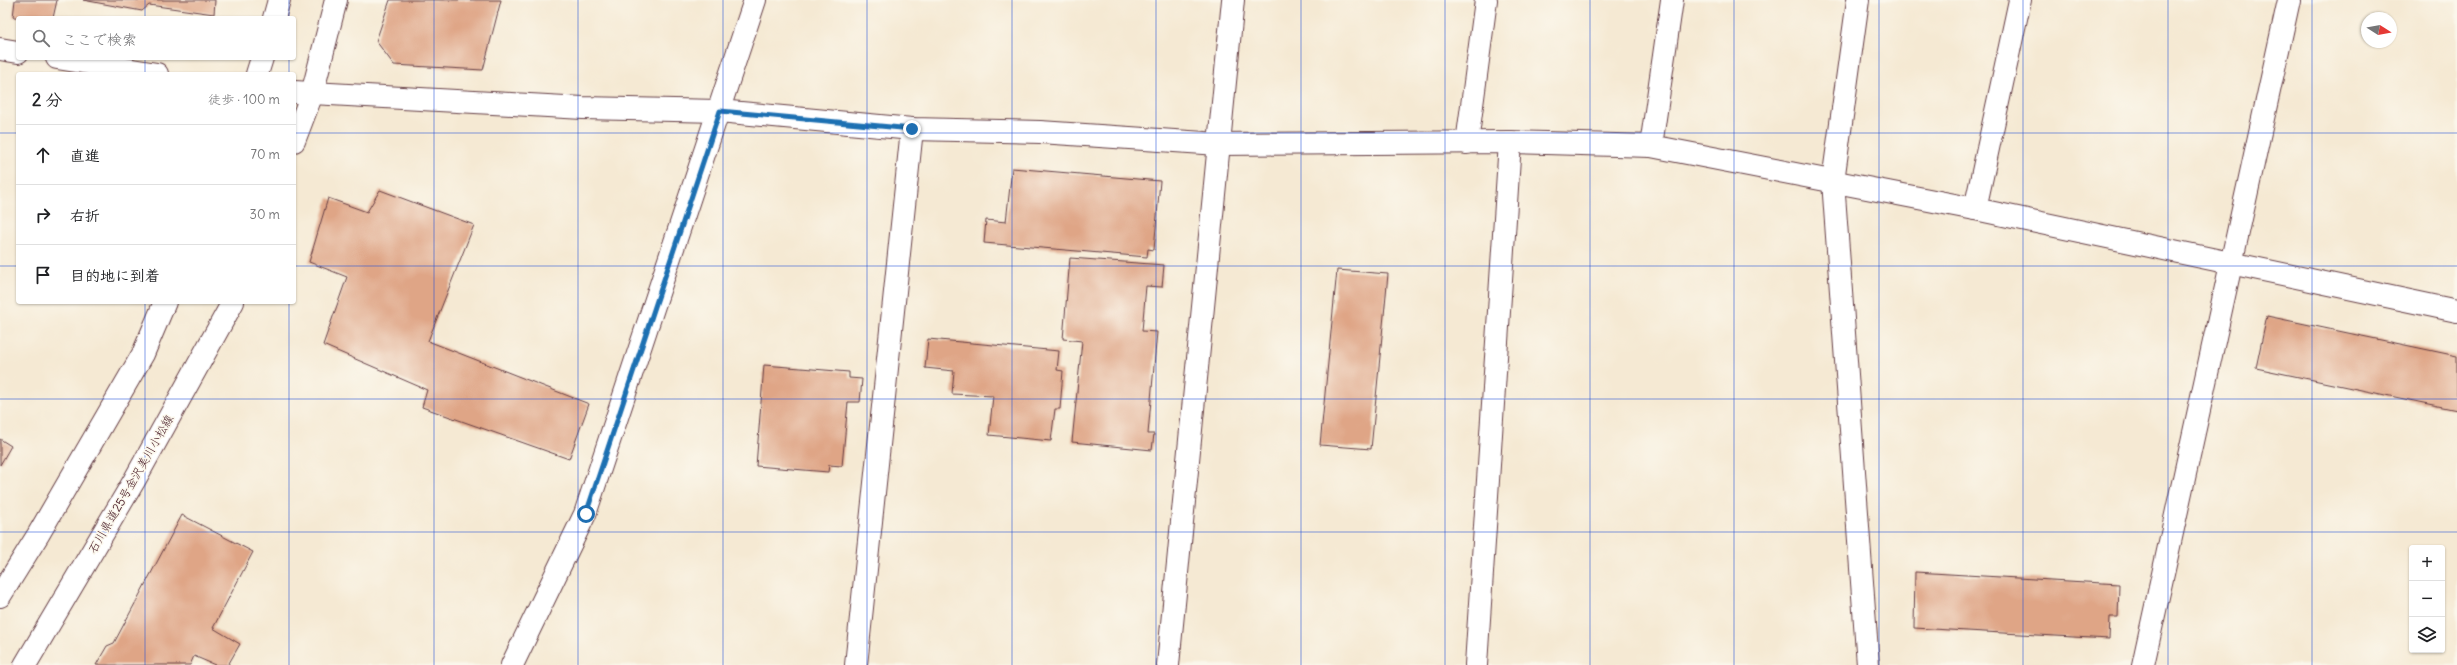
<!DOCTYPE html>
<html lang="ja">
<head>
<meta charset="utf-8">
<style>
	body { margin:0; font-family:Delius,"Klee One",sans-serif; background:#f2f2f2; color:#202124 }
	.controls { position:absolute; right:12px; bottom:12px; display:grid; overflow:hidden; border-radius:4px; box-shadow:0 1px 3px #0004 }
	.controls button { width:36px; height:36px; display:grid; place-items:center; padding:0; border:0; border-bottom:1px solid #e0e0e0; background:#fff; color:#202124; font:20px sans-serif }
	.compass { position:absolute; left:2361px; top:12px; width:36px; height:36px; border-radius:50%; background:#fff; box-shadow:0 1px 3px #0004; rotate:101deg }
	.stop { position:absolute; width:12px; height:12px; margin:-9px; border:3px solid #1f6fb2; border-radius:50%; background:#fff }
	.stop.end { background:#1f6fb2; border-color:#fff; box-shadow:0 1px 4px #0008 }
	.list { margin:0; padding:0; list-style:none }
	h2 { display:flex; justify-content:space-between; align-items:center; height:52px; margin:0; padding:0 16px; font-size:17px }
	h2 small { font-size:13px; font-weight:400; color:#757577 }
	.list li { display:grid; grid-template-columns:26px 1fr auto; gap:12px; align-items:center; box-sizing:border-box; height:60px; padding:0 16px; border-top:1px solid #e0e0e0 }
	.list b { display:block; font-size:15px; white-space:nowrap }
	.list em { font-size:13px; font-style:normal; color:#757577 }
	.icon { flex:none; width:22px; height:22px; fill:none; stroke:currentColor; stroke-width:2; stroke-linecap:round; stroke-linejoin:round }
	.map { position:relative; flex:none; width:2457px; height:665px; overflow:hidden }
	.search { position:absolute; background:#fff; box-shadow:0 1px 3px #0004; left:16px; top:16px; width:280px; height:44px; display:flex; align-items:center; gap:10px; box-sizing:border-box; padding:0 14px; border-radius:4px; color:#757577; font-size:15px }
	.panel { position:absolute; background:#fff; box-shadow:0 1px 3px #0004; left:16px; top:72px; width:280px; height:232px; border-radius:4px }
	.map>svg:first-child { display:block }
	.building { fill:#dfa586 }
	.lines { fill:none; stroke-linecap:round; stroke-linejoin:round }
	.minor-casing { stroke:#643d44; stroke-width:24 }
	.major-casing { stroke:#643d44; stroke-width:24 }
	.minor { stroke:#fff; stroke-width:22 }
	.major { stroke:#fff; stroke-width:22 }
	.route { stroke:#1f6fb2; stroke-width:5 }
	.grid { fill:none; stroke:#1d4ed8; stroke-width:1; stroke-opacity:0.55 }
	.labels { text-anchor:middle; stroke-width:3; stroke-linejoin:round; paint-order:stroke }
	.street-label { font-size:12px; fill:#4a1f2b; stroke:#fbf7ec }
</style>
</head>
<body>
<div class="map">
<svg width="2457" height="665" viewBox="0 0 2457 665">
	<rect width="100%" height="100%" fill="#fbf7ec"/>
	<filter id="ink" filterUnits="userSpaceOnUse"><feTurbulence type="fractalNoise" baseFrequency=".025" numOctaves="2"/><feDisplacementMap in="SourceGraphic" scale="8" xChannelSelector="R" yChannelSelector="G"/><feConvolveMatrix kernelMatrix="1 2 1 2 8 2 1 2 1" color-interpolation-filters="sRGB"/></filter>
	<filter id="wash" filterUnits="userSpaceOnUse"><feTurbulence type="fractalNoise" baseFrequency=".012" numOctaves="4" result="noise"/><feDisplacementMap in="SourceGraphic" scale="16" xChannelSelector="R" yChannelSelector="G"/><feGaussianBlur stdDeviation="0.9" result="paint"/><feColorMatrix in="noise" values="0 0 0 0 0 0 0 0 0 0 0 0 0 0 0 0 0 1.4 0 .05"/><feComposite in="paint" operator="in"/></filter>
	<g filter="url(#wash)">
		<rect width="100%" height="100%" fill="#f5e9d3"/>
		<g id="blocks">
			<g class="building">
				<polygon points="15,0 57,0 53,18 13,17"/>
				<polygon points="83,0 215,0 214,14 149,5 142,11"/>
				<polygon points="390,0 501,0 483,70 394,65 376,41"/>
				<polygon points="1012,168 1160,181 1154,250 1148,249 1147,257 984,243 986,220 1006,222"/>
				<polygon points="380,190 474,225 428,341 589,404 569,459 422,407 427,390 323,345 347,277 309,262 328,198 367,212"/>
				<polygon points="1070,258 1164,265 1162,287 1146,286 1142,331 1157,332 1148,434 1154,434 1152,450 1072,442 1082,341 1063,339"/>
				<polygon points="1337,270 1388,274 1371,449 1320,445"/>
				<polygon points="2267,316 2457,356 2457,410 2256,368"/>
				<polygon points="928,339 1059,351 1057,370 1063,371 1060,409 1055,409 1051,441 989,435 993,396 952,394 954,371 925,368"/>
				<polygon points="764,365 849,372 849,378 862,379 860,402 848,402 842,466 829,465 828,472 756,466"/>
				<polygon points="0,439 11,446 0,465"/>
				<polygon points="182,515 253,552 213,628 240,644 228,665 215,665 194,656 190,665 96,665 107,646 114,643"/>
				<polygon points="1915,572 2119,584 2118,617 2110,617 2109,639 1914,628"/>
			</g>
		</g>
	</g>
	<g filter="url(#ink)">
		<use href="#blocks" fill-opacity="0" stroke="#643d44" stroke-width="1"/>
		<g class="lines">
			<defs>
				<g id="minor">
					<polyline points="1858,0 1833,181 1868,665"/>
					<polyline points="0,49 18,52"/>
					<polyline points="57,58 157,74"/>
					<polyline points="294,92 583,108 719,111 912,129 1040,132 1219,144 1510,142 1651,146 1975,209 2457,311"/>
					<polyline points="1467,143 1486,0"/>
					<polyline points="1651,146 1672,0"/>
					<polyline points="1975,209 2020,0"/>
					<polyline points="512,665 585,514 755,0"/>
					<polyline points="856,665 912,129"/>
					<polyline points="1168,665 1233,0"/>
					<polyline points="1476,665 1510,142"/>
					<polyline points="2143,665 2289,0"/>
				</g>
				<g id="major">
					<polyline points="274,18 279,0"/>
					<polyline points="257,74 262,58"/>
					<polyline points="294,141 312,94 336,0"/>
					<polyline points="0,596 38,535 143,354 165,302"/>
					<polyline points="25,665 134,481 233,302"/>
				</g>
			</defs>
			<use href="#minor" class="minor-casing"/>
			<use href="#major" class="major-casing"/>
			<use href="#minor" class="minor"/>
			<use href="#major" class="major"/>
		</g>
	</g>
	<g class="lines" filter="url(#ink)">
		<polyline class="route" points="586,514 720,111 912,129"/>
	</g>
	<path class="grid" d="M145,0V18M289,0V18M434,0V665M578,0V665M723,0V665M867,0V665M1012,0V665M1156,0V665M1301,0V665M1445,0V665M1590,0V665M1734,0V665M1879,0V665M2023,0V665M2168,0V665M2312,0V665M145,58V74M289,58V74M0,133H18M294,133H2457M0,266H18M294,266H2457M145,302V665M289,302V665M0,399H2457M0,532H2457"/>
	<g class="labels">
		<g class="street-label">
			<text transform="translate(131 484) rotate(-60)" y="4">石川県道25号金沢美川小松線</text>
		</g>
	</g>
</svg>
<div class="controls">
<button>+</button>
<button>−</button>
<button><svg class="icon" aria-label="layers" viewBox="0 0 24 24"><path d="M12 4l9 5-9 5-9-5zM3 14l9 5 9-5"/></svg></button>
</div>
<svg class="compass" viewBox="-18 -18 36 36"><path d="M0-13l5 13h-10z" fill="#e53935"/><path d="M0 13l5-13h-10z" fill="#757577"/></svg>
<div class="stop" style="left:586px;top:514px"></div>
<div class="stop end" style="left:912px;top:129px"></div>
<div class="search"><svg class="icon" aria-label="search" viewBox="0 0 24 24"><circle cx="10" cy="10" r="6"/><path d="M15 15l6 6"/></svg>ここで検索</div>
<section class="panel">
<h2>2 分<small>徒歩 · 100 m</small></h2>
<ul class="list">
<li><svg class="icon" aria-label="ahead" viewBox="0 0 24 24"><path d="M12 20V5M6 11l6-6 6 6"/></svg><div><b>直進</b></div><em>70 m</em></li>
<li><svg class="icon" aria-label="right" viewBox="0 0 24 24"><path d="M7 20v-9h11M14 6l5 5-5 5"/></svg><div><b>右折</b></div><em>30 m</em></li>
<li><svg class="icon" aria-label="arrive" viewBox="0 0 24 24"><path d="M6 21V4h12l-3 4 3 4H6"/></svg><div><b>目的地に到着</b></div></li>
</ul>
</section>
</div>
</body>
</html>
